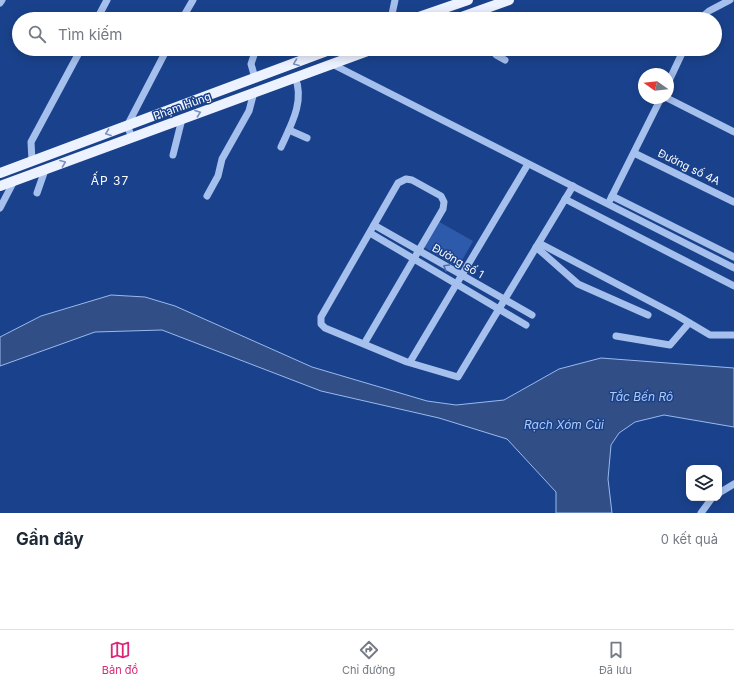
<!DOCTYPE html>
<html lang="vi">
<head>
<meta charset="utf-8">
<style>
	body { margin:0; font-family:Inter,sans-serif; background:#f2f2f3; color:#1f2937 }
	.controls { position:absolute; right:12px; bottom:12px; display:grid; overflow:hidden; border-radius:8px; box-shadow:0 2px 10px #0003 }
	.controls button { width:36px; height:36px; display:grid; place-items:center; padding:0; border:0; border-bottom:1px solid #e0e1e3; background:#fff; color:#1f2937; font:20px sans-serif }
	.compass { position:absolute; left:638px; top:68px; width:36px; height:36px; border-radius:50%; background:#fff; box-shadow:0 2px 10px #0003; rotate:285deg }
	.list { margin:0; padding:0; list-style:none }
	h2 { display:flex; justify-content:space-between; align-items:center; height:52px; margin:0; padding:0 16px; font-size:17px }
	h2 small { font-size:13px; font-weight:400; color:#747a83 }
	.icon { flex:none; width:22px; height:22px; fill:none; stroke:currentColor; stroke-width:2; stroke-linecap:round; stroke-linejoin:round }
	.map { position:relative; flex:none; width:734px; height:513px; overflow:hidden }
	.search { position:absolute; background:#fff; box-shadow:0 2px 10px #0003; left:12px; right:12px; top:12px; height:44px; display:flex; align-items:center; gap:10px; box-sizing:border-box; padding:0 14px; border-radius:22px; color:#747a83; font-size:15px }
	.sheet { height:116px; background:#fff }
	nav { display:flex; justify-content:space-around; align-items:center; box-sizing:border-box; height:56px; border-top:1px solid #e0e1e3; background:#fff; font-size:11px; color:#747a83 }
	nav a { display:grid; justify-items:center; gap:2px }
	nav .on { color:#db2777 }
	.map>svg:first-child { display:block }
	.green { fill:#2d5aaa }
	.water { fill:#314f86; stroke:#98b9f0 }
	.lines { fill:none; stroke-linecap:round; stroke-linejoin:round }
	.minor { stroke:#a6c0ee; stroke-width:7 }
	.major { stroke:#ecf2ff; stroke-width:10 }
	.oneway { stroke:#7891c0 }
	.oneway2 { stroke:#4b6eae }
	.labels { text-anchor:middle; stroke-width:3; stroke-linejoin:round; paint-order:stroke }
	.street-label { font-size:11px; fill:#fff; stroke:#1a428c }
	.neighbourhood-label { font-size:12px; letter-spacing:1px; fill:#fff; stroke:#1a428c }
	.water-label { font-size:12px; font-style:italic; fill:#b1caf5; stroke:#1a428c }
</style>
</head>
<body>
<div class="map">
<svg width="734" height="513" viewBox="0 0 734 513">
	<rect width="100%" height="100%" fill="#1a428c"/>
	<polygon class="green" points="434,219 473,241 460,264 455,266 424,247"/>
	<polygon class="water" points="111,295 145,297 175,306 312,367 427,401 456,405 504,400 559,369 601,358 734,368 734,427 664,415 635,422 619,433 611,445 608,479 612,513 556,513 556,492 507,439 439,418 321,391 162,330 95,332 0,366 0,337 41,316"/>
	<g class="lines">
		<g class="minor">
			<polyline points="0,3 2,0"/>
			<polyline points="481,10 484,19"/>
			<polyline points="97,19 107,0"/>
			<polyline points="182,19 193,0"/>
			<polyline points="391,19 395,0"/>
			<polyline points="700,19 709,11 730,0"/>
			<polyline points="493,49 496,55 505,60"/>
			<polyline points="332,64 734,268"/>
			<polyline points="255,78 251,64 256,49"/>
			<polyline points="668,83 684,49"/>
			<polyline points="667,98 734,132"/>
			<polyline points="289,130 307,138"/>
			<polyline points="132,137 127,126 167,49"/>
			<path d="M281,147C291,125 305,101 295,77"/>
			<polyline points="634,153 734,202"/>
			<polyline points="173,155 182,119"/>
			<polyline points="32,161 31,142 81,49"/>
			<polyline points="37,193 45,170"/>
			<polyline points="207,196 218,176 222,159 249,111 254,92"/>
			<polyline points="612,196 734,257"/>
			<polyline points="565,199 734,286"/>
			<polyline points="610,200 661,98"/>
			<polyline points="0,208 14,181"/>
			<polyline points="374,225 532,315"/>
			<polyline points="370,233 526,325"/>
			<polyline points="539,243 678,316 710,335 734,335"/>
			<polyline points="536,247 578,284 648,315"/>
			<polyline points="616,336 670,345 689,323"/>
			<polyline points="364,344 443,209 444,202 441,196 412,180 406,179 398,183 321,317 321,324 325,328 407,362 458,377 573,186"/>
			<polyline points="410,362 528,164"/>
			<polyline points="719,493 734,484"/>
			<polyline points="701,513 712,498"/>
		</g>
		<g class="major">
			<polyline points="413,19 468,0"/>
			<polyline points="456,19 509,0"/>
			<polyline points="0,173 332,49"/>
			<polyline points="0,186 373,49"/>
		</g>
	</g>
	<defs><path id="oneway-chevron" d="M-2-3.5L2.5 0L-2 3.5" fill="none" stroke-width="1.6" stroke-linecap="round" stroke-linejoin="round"/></defs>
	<g class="oneway">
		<use href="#oneway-chevron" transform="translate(296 63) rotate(159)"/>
		<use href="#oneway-chevron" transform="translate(198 113) rotate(-20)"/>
		<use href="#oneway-chevron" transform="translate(108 133) rotate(160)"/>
		<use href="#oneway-chevron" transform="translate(63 163) rotate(-21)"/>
	</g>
	<use class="oneway2" href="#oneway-chevron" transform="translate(446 267) rotate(-150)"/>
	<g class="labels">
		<g class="street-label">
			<text transform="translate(182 106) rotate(-20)" y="4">Phạm Hùng</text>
			<text transform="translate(689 167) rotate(26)" y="4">Đường số 4A</text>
			<text transform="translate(458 261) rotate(30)" y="4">Đường số 1</text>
		</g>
		<g class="neighbourhood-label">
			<text x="110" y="185">ẤP 37</text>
		</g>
		<g class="water-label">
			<text x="641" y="401">Tắc Bến Rô</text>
			<text x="564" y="429">Rạch Xóm Củi</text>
		</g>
	</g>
</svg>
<div class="controls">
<button><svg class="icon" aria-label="layers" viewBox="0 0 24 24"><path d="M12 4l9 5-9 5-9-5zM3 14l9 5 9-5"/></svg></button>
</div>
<svg class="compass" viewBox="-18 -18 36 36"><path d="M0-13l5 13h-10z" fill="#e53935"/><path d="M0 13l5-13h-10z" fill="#747a83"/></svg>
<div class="search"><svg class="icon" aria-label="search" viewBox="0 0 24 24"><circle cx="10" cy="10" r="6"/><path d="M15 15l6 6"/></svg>Tìm kiếm</div>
</div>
<section class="sheet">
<h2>Gần đây<small>0 kết quả</small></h2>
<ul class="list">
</ul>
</section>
<nav>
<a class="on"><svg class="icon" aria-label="map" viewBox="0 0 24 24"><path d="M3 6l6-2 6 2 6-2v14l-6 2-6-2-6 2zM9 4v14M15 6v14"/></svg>Bản đồ</a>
<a><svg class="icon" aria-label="directions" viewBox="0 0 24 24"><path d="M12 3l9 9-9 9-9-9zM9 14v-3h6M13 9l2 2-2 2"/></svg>Chỉ đường</a>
<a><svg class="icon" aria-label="saved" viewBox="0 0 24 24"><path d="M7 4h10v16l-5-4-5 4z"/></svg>Đã lưu</a>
</nav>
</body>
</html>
